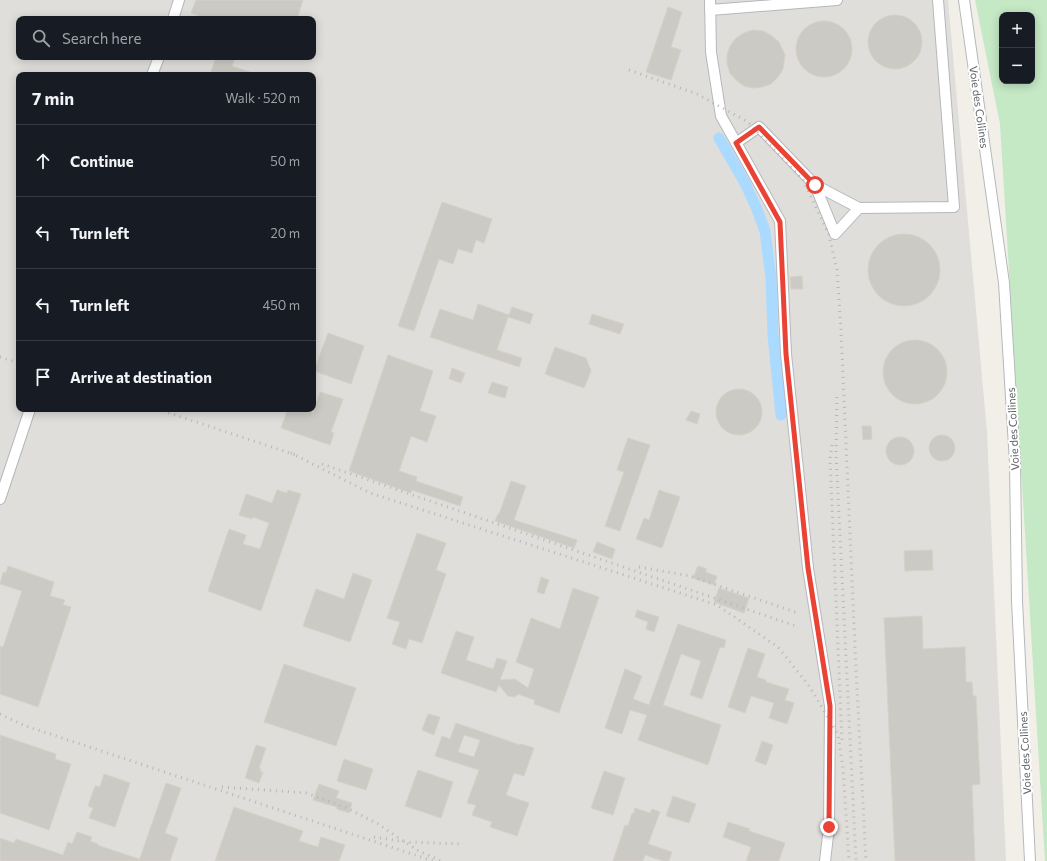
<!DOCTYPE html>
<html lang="en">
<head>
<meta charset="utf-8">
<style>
	body { margin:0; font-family:Commissioner,sans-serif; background:#242831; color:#f1f3f6 }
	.controls { position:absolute; right:12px; top:12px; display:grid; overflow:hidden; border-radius:8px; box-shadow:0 2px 10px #0003 }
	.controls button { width:36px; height:36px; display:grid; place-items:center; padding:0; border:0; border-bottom:1px solid #363941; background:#171b24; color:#f1f3f6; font:20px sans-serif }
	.stop { position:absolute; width:12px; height:12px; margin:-9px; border:3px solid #ea4335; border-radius:50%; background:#fff }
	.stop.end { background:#ea4335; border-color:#fff; box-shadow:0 1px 4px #0008 }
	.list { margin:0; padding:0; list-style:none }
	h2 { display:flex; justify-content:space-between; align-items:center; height:52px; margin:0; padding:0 16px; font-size:17px }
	h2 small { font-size:13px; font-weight:400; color:#9ea1a6 }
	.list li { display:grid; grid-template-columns:26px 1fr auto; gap:12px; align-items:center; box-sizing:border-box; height:72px; padding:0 16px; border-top:1px solid #363941 }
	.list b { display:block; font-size:15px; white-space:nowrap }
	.list em { font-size:13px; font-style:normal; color:#9ea1a6 }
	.icon { flex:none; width:22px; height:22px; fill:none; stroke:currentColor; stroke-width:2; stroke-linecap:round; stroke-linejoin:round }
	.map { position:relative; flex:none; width:1047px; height:861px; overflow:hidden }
	.search { position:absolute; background:#171b24; box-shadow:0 2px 10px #0003; left:16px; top:16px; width:300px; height:44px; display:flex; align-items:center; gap:10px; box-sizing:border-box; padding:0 14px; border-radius:8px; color:#9ea1a6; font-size:15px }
	.panel { position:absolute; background:#171b24; box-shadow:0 2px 10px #0003; left:16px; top:72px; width:300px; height:340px; border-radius:8px }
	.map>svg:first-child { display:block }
	.industrial { fill:#e0deda; fill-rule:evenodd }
	.green { fill:#c5e8c5; fill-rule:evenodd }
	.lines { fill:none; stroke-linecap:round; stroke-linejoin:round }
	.canal { stroke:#aadaff; stroke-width:11 }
	.building { fill:#cccac5; stroke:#d6d1c6; fill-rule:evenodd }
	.minor-casing { stroke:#b5b8bc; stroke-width:12 }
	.minor { stroke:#fff; stroke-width:10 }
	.rail { stroke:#b6b7b8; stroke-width:3; stroke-dasharray:1 5; stroke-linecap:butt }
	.route { stroke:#ea4335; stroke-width:5 }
	.labels { text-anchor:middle; stroke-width:4; stroke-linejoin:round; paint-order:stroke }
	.street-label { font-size:11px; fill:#5f6368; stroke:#fff }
</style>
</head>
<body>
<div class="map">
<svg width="1047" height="861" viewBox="0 0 1047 861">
	<rect width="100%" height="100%" fill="#f1efe8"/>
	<path class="industrial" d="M0,0H948L987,432L1006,861H0ZM19,19H313V57H19ZM19,75H313V409H19Z"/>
	<path class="green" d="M975,0H1047V861H1045L1000,124ZM1002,15H1032V81H1002Z"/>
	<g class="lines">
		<polyline class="canal" points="719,138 745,183 756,207 765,231 771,278 773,335 781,415"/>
	</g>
	<g class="building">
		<polygon points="196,0 303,0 297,19 208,19 191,13"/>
		<polygon points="668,7 682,12 671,47 681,50 671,80 646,72"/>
		<circle cx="895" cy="42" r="27"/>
		<circle cx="824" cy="49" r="28"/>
		<polygon points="753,30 763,31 772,36 779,42 785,55 783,69 778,77 771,84 762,87 753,88 744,86 736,80 730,73 727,64 727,55 730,46 736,38 744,33"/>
		<polygon points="216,57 235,57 232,66 256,74 255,75 210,75"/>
		<polygon points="442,202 492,219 484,243 476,240 472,253 458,249 453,264 439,259 414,331 398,326"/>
		<circle cx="904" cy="270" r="36"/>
		<polygon points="802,276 803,289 791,289 790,277"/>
		<polygon points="478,304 509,315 512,307 533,314 530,324 508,317 497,350 522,358 519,367 430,337 440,309 473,320"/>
		<polygon points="592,314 624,324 620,334 589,324"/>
		<polygon points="328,333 364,346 351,384 314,371"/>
		<circle cx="915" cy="372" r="32"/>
		<polygon points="555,347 586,358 591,371 584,388 545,374"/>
		<polygon points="388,355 433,371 420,411 436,416 427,442 411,436 399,471 417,477 416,481 463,497 460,506 412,490 411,493 349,471"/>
		<polygon points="452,368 465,373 461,383 449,379"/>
		<polygon points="492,382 508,387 505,398 488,393"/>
		<circle cx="739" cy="412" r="23"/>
		<polygon points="320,392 343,399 331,432 334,433 330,445 281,428 288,409 303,409 313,413"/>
		<polygon points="691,411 700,414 697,424 686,420"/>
		<polygon points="862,426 871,426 872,439 863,440"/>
		<circle cx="942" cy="448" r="13"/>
		<circle cx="900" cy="451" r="14"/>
		<polygon points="628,438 650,445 620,531 605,526 624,472 617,470"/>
		<polygon points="511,481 526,486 514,520 577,540 574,548 495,521 498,514 499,514"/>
		<polygon points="277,490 287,493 288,490 301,494 261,611 208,591 229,529 246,535 243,544 260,549 269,523 253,517 252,519 239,515 246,494 272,503"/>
		<polygon points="659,490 680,497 662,548 636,539 644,518 649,520"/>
		<polygon points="417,533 446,543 436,570 446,574 422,643 409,639 406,649 392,644 400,622 387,618"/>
		<polygon points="597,542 615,549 612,559 593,552"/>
		<polygon points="932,550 933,570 905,571 904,551"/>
		<polygon points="8,566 54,582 50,596 65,600 63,605 71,607 38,707 0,694 0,646 3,647 22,591 0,584 3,572 6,573"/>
		<polygon points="698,566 707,569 705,572 717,576 714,585 693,578"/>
		<polygon points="353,573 372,580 350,642 303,626 316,589 344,599"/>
		<polygon points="541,577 549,580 544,594 537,592"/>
		<polygon points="573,588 599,597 559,713 534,704 535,700 518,694 515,697 508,696 499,685 496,692 441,673 456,631 474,637 466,660 493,669 497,658 507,661 500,680 515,679 528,688 534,669 516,662 531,618 560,629"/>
		<polygon points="719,588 749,598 744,613 714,602"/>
		<polygon points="637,610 659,617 654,632 646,629 648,622 635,617"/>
		<polygon points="922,616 923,649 965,647 966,682 972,682 973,696 976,696 980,784 972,785 975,861 895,861 884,618"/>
		<polygon points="678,624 726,640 724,648 720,647 702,699 690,695 701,661 681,654 663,705 721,725 708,765 638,740 647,715 630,710 622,734 605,728 625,669 642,676 633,699 649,705"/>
		<polygon points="748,648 765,654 757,677 766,680 766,682 789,689 785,700 794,703 787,724 769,718 774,703 751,696 745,713 728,707"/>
		<polygon points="284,664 356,688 336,746 264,722"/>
		<polygon points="428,714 440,717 434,735 422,730"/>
		<path d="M456,723L520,745L521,744L534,748L524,776L514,773L506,795L529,803L517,836L490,827L492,822L472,815L476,805L467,803L479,770L435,756L442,736L450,739ZM464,735L480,740L474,757L458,752Z"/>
		<polygon points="0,735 56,754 55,759 71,764 49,830 0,813"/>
		<polygon points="762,741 773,745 766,765 755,761"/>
		<polygon points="256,745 266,748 259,768 261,769 260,772 263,772 259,783 245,778"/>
		<polygon points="344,759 373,769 366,790 337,781"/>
		<polygon points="418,770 453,782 441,818 405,806"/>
		<polygon points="604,771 625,778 613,815 591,808"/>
		<polygon points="104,774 130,783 115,827 89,818 93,808 88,806 95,786 100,787"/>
		<polygon points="166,783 181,788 165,833 178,838 170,861 139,861"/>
		<polygon points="319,784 339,791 336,798 352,803 349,813 337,809 337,807 313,800"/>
		<polygon points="673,796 696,804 689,823 666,816"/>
		<polygon points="234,807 303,831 299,841 318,847 321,837 345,845 339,861 215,861"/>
		<polygon points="635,808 650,813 652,809 660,812 648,844 672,852 669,861 663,861 645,855 643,861 613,861 625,825 628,826 632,813 634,813"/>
		<polygon points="728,822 750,829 749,831 785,843 779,861 746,861 751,847 723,837"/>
		<polygon points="77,832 92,837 90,841 98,844 97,845 139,859 139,861 0,861 0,838 14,843 16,839 63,855 68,842 72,844"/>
	</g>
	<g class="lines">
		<defs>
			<g id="minor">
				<polyline points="710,0 711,52 721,116 780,221 786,354 799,479 808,568 830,706 829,827 825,861"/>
				<polyline points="964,0 1004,283 1015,463 1017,601 1030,861"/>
				<polyline points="710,10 837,0"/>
				<polyline points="173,19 179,0"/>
				<polyline points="152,75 159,57"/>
				<polyline points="736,143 759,127 815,185 859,208"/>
				<polyline points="815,185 835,234 859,208 954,207 938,0"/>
				<polyline points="0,499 30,409"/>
			</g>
		</defs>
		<use href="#minor" class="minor-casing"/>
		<use href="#minor" class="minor"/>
		<g class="rail">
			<polyline points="629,70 697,94 748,122 803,180 829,235 837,270 841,331 856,669 866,861"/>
			<polyline points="0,357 19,363"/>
			<polyline points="837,397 836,454 856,861"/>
			<polyline points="157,409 296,455"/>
			<polyline points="832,445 830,459 842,741"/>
			<polyline points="291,453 370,493 717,605 778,647 810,687 838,735 843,768 849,861"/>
			<polyline points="322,464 799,627"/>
			<polyline points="639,567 690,576 798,613"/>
			<polyline points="0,714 23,725 433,861"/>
			<polyline points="222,787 306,793 345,807 378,824 417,850 441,861"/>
			<polyline points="374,837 406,842 463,844"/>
		</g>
	</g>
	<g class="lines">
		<polyline class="route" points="815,185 759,127 736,143 780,222 786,354 808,568 830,706 829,827"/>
	</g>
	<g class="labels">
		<g class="street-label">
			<text transform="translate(979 107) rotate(82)" y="4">Voie des Collines</text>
			<text transform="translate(1013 429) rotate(-93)" y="4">Voie des Collines</text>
			<text transform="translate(1025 753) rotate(-93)" y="4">Voie des Collines</text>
		</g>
	</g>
</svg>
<div class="controls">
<button>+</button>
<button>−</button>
</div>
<div class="stop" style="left:815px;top:185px"></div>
<div class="stop end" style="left:829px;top:827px"></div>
<div class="search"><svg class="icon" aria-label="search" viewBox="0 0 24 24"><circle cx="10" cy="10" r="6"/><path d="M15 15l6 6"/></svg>Search here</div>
<section class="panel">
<h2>7 min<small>Walk · 520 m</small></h2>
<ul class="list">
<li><svg class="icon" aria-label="ahead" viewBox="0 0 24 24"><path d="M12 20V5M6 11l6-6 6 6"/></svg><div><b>Continue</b></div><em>50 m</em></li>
<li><svg class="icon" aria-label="left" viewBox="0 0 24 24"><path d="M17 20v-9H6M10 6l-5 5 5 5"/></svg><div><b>Turn left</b></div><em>20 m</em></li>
<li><svg class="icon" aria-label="left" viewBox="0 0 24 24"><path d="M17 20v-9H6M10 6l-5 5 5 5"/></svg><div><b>Turn left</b></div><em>450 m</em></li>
<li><svg class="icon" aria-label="arrive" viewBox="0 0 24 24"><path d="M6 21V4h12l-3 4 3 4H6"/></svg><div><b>Arrive at destination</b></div></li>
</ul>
</section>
</div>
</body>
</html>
